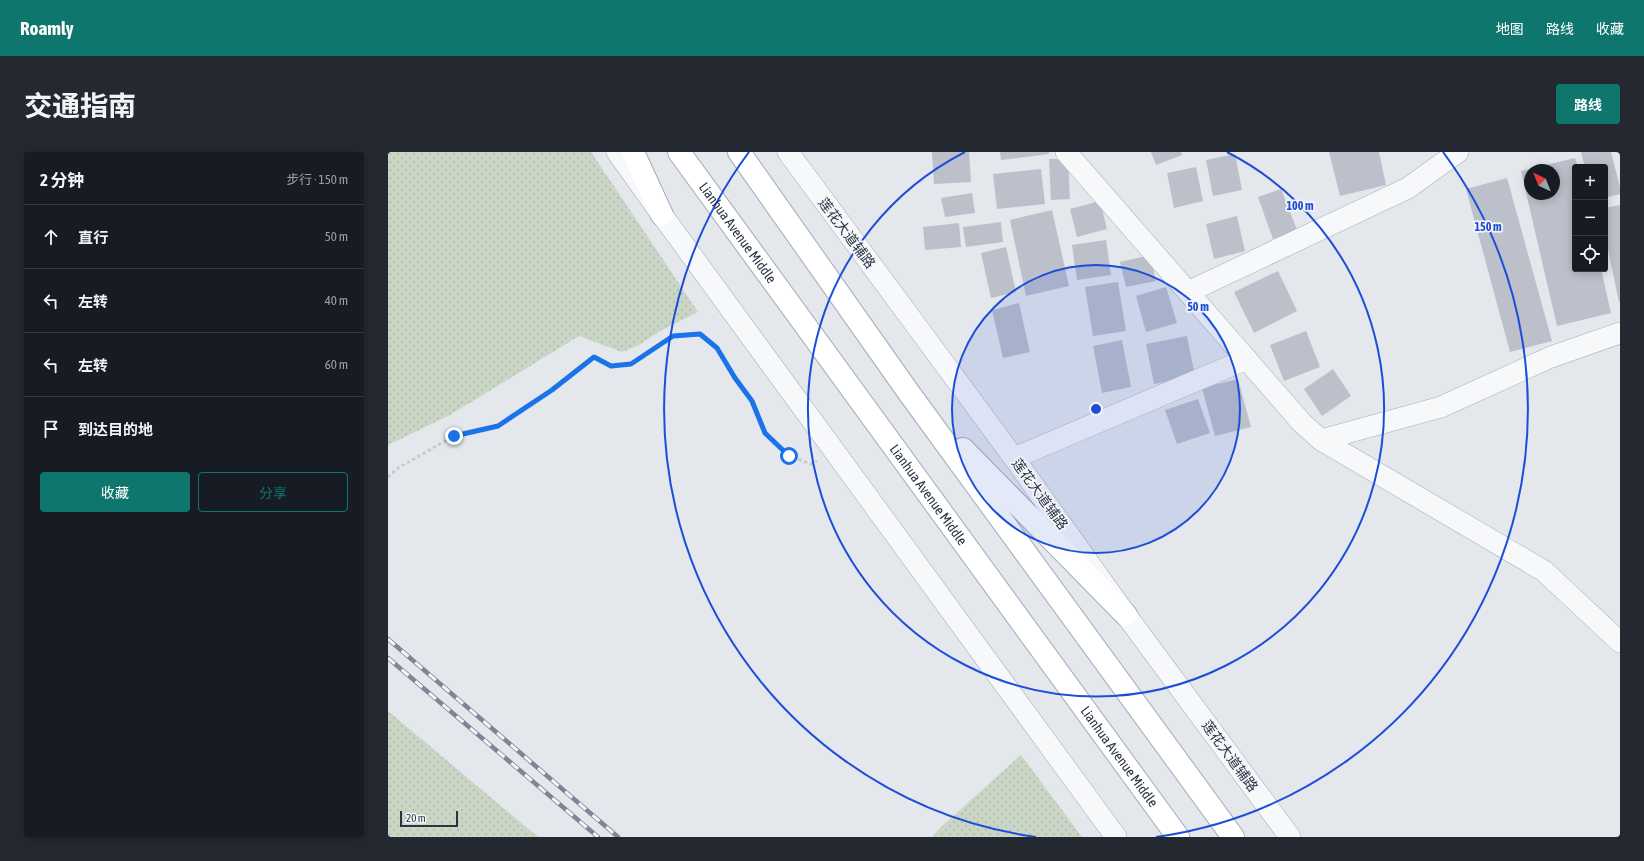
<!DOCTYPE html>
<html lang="zh">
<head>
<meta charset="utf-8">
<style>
	body { margin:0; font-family:"Asap Condensed","Noto Sans SC",sans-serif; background:#242831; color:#f1f3f6 }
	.controls { position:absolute; right:12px; top:12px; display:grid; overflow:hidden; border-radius:4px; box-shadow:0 2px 10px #0003 }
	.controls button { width:36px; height:36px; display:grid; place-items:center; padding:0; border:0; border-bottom:1px solid #363941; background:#171b24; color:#f1f3f6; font:20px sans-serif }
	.compass { position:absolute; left:1136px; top:12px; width:36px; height:36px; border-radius:50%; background:#171b24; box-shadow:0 2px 10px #0003; rotate:317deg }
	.scale { position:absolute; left:12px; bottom:10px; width:58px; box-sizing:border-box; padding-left:4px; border:2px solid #2b3445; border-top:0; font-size:11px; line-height:14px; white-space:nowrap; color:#2b3445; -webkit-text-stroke:3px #f4f6f9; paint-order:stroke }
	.stop { position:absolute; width:12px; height:12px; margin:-9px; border:3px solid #1a73e8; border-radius:50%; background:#fff }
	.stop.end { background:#1a73e8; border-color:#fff; box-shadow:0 1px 4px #0008 }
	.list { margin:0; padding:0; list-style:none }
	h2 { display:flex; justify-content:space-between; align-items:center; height:52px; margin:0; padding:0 16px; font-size:17px }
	h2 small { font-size:13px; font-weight:400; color:#9ea1a6 }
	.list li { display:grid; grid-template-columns:26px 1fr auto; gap:12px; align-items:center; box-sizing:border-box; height:64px; padding:0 16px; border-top:1px solid #363941 }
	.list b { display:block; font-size:15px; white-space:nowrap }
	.list em { font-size:13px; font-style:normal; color:#9ea1a6 }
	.actions { display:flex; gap:8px; padding:12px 16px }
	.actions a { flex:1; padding:9px 0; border:1px solid #0f766e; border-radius:4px; text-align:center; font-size:14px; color:#0f766e }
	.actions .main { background:#0f766e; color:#fff }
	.icon { flex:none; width:22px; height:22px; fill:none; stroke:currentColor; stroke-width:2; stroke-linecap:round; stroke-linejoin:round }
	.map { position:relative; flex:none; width:1232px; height:685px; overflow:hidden; border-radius:4px }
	header { display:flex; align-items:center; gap:24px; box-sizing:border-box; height:56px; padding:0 20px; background:#0f766e; color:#fff }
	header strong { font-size:19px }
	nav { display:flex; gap:22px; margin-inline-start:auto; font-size:14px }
	.intro { display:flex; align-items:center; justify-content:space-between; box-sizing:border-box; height:96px; padding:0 24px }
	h1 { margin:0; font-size:28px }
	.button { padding:10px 18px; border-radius:4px; background:#0f766e; color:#fff; font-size:14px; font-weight:700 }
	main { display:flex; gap:24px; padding:0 24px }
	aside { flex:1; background:#171b24; border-radius:4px; box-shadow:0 2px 10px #0003 }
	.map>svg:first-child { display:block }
	.grass { fill:url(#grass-dots) }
	.building { fill:#bbc0ca; fill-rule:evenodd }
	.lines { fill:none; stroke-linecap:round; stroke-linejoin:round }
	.minor-casing { stroke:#a9aeb7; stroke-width:22 }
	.major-casing { stroke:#a3abb8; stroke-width:24 }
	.path { stroke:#c2c5cb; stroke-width:2.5; stroke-dasharray:3 3; stroke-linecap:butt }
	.minor { stroke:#f7f8fa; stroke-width:21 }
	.major { stroke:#fff; stroke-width:22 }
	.rail-casing { stroke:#7d8696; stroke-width:4.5 }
	.rail { stroke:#f4f6f9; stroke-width:3; stroke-dasharray:9; stroke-linecap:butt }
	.route { stroke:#1a73e8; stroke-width:5 }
	.ring { fill:none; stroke:#1d4ed8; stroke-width:2 }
	.labels { text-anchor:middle; stroke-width:3.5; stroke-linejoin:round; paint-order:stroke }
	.street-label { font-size:14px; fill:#2b3445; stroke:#f4f6f9 }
	.centre { fill:#1d4ed8; stroke:#f4f6f9; stroke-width:2 }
	.ring-label { font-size:12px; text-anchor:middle; font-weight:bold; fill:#1d4ed8; stroke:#f4f6f9; stroke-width:3.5; stroke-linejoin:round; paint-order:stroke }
</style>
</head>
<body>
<header>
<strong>Roamly</strong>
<nav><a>地图</a><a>路线</a><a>收藏</a></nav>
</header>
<div class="intro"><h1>交通指南</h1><a class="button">路线</a></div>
<main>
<aside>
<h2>2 分钟<small>步行 · 150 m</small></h2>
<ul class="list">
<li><svg class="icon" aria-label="ahead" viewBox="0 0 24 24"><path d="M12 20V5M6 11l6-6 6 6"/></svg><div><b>直行</b></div><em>50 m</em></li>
<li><svg class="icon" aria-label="left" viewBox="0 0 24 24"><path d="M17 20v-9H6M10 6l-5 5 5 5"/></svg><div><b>左转</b></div><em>40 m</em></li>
<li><svg class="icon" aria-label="left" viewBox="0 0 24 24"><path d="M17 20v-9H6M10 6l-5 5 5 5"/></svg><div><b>左转</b></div><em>60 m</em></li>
<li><svg class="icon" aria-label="arrive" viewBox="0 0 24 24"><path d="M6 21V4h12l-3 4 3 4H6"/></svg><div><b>到达目的地</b></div></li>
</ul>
<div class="actions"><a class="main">收藏</a><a>分享</a></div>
</aside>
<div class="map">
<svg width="1232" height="685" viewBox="0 0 1232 685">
	<defs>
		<pattern id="grass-dots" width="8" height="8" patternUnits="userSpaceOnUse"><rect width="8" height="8" fill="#c9d6c5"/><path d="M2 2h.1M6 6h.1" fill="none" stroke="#adb8ab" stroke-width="1.8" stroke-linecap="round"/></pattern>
	</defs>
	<rect width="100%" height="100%" fill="#e4e7ec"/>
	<g class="grass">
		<polygon points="0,0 203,0 310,160 274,178 251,193 234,200 191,184 62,263 0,293"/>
		<polygon points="0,559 150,685 0,685"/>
		<polygon points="633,603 694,685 544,685 553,675"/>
	</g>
	<g class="building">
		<polygon points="544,0 581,0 583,30 546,32"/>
		<polygon points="612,0 661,0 661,2 613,8"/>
		<polygon points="763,0 793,0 794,3 768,13"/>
		<polygon points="941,0 991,0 998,33 952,44"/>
		<polygon points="1193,0 1223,0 1232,35 1232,42 1217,46 1217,15 1197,15"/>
		<polygon points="847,2 854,38 825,44 818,8"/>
		<path d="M1187,6L1190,15H1187V117H1213L1223,161L1169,174L1133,19ZM1142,18H1166V42H1142Z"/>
		<polygon points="661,7 680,7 682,47 663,48"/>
		<polygon points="808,15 815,49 786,56 779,21"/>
		<polygon points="653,17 657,52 609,57 605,22"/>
		<polygon points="1119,26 1164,189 1122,200 1078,37"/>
		<polygon points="893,37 909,78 885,87 870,45"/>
		<polygon points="584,41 587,61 557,65 553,46"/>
		<polygon points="712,49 719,77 689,85 682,57"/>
		<polygon points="1232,53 1232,150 1231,150 1217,83 1217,56"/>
		<polygon points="664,58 681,134 638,144 622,68"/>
		<polygon points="849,64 857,99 826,107 818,72"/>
		<polygon points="613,70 615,90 578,95 575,75"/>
		<polygon points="571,71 573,95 537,98 535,75"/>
		<polygon points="718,88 723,123 689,128 684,93"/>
		<polygon points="618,95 628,140 603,146 593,101"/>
		<polygon points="762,103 768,129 738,135 732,110"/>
		<polygon points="890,119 909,159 866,181 846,140"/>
		<polygon points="730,130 738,179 705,184 697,135"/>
		<polygon points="778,135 789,171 758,180 748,144"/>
		<polygon points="631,151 642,200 615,206 604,158"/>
		<polygon points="918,179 932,215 896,229 882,193"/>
		<polygon points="799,184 807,224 766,232 758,192"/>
		<polygon points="734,188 743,235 714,241 705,194"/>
		<polygon points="945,217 963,244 934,264 916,237"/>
		<polygon points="850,227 863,275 827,284 814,236"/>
		<polygon points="810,247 822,281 789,292 777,258"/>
	</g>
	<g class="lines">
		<defs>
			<g id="minor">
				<polyline points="229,0 274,63 728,685"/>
				<polyline points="400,0 626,306 738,463 902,685"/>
				<polyline points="678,0 914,271 933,288 1156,419 1232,490"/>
				<polyline points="800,140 1020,36 1070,0"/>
				<polyline points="933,288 1053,255 1163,205 1232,181"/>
				<polyline points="626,306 859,207"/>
			</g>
			<g id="major">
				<polyline points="245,0 274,63"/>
				<path id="s1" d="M291,0L790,685"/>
				<polyline points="351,0 521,241 845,685"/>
				<polyline points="575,297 738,463"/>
			</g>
		</defs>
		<use href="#minor" class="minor-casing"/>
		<use href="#major" class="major-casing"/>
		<polyline class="path" points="0,325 10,316 66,284 110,274 164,238 205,205 223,214 243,212 285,184 312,182 329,196 347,226 364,249 377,281 401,304 423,312 429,309"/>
		<use href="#minor" class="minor"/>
		<use href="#major" class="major"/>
		<defs>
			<g id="rail">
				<polyline points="0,487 230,685"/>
				<polyline points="0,506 210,685"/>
			</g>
		</defs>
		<use href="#rail" class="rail-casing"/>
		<use href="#rail" class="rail"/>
	</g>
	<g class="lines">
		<polyline class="route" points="66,284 110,274 164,238 206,205 223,214 243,212 285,184 312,182 329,196 347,226 364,249 377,281 401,304"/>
	</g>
	<circle cx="708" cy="257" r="144" fill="#1d4ed8" fill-opacity=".12"/>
	<g class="ring">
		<circle cx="708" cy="257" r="144"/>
		<path d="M839 0A288 288 0 1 1 577 0"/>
		<path d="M648 685A432 432 0 0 1 361 0M1055 0A432 432 0 0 1 768 685"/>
	</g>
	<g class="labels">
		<g class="street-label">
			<text dy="5" stroke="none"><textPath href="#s1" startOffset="100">Lianhua Avenue Middle</textPath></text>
			<text transform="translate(459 81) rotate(53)" y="5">莲花大道辅路</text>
			<text dy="5" stroke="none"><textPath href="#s1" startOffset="424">Lianhua Avenue Middle</textPath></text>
			<text transform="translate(652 342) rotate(54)" y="5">莲花大道辅路</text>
			<text dy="5" stroke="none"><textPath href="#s1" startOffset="748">Lianhua Avenue Middle</textPath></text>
			<text transform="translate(842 604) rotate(54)" y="5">莲花大道辅路</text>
		</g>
	</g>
	<circle cx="708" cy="257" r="6" class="centre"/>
	<g class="ring-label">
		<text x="912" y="58">100 m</text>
		<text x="1100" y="79">150 m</text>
		<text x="810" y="159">50 m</text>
	</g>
</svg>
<div class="controls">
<button>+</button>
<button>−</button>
<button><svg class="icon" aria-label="locate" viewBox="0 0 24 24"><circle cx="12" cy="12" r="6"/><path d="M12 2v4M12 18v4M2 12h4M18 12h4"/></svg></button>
</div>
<svg class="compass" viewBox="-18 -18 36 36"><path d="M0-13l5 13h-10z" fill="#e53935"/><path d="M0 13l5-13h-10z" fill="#9ea1a6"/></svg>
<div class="scale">20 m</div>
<div class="stop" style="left:401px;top:304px"></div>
<div class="stop end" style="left:66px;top:284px"></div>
</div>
</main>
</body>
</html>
